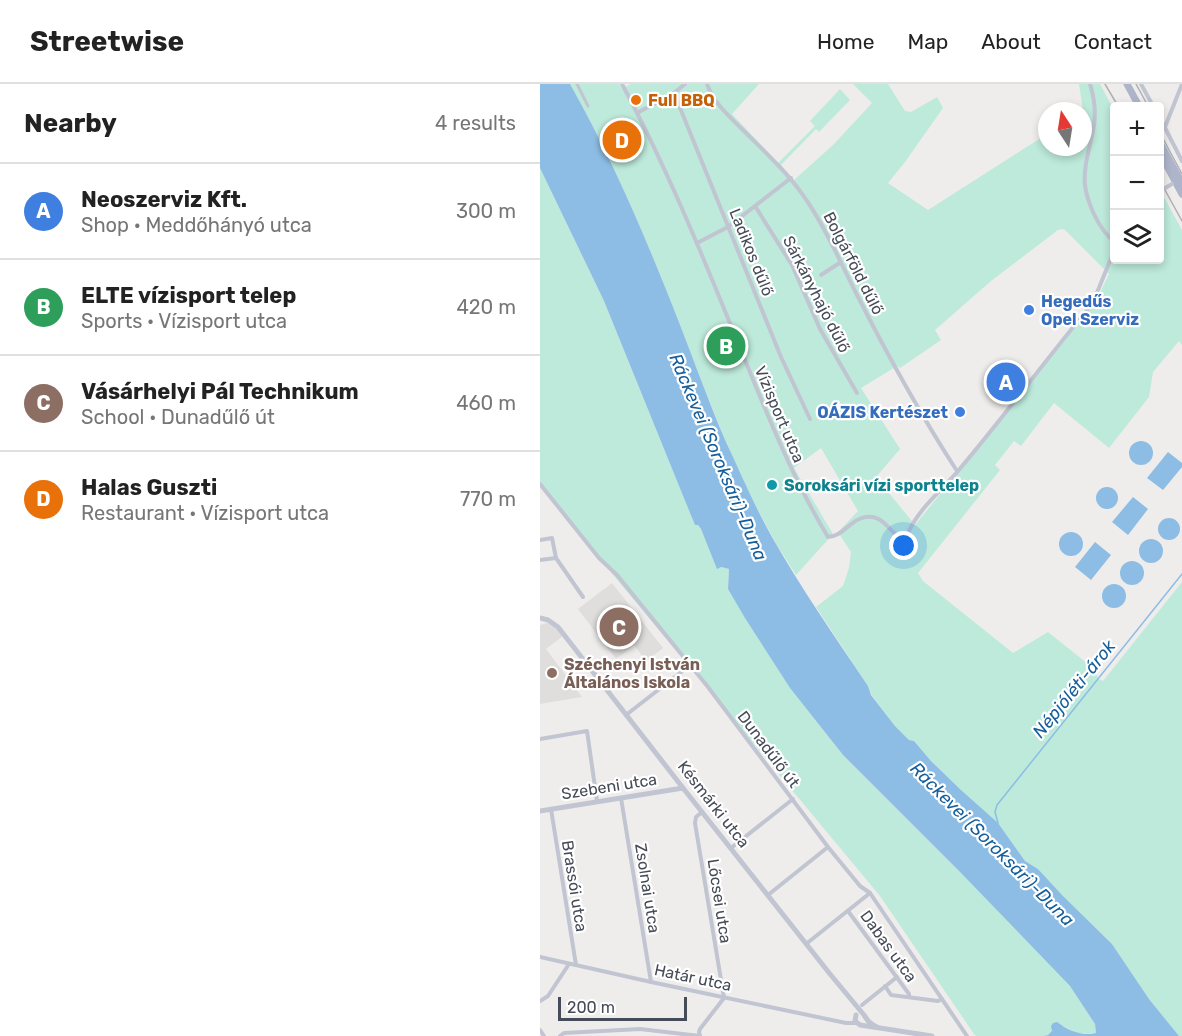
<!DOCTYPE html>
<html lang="en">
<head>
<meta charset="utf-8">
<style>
	body { margin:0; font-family:Rubik,sans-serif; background:#f6f6f6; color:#222 }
	.controls { position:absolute; right:18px; top:18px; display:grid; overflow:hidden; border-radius:6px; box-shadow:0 3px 9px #0003 }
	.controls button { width:54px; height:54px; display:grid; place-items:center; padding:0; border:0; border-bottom:2px solid #e0e0e0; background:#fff; color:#222; font:30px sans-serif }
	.compass { position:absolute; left:498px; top:18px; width:54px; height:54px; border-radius:50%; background:#fff; box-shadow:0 3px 9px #0003; rotate:348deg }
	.scale { position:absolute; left:18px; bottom:15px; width:129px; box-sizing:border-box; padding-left:6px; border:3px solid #464b58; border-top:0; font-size:16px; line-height:21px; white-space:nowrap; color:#464b58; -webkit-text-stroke:4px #fff; paint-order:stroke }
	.you { position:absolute; left:364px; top:462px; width:21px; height:21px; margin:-15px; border:4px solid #fff; border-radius:50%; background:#1a73e8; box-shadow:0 0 0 9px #1a73e833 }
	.badge { display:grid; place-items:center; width:39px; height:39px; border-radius:50%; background:#2647cf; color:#fff; font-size:20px; font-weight:700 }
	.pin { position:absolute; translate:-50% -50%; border:3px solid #fff; box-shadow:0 2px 6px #0006 }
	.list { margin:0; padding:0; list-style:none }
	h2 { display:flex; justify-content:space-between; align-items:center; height:78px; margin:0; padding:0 24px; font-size:26px }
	h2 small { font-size:20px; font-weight:400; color:#767676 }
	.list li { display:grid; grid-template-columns:39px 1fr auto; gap:18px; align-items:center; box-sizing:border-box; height:96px; padding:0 24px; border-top:2px solid #e0e0e0 }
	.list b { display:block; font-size:22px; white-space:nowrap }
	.list p { margin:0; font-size:20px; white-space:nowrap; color:#767676 }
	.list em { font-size:20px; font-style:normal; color:#767676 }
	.icon { flex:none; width:33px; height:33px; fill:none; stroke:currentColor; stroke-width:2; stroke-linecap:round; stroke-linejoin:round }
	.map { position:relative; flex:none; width:642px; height:952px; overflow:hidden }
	header { display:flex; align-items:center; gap:36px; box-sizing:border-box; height:84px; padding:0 30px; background:#fff; border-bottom:2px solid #e0e0e0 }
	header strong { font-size:28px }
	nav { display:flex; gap:33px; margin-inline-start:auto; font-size:21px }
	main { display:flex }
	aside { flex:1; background:#fff }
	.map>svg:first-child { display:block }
	.education { fill:#e0dedd }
	.green { fill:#bdeada; fill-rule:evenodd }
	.water { fill:#8dbde4 }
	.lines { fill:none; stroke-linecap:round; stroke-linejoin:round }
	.stream { stroke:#8dbde4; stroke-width:1.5 }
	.pedestrian { stroke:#c1c5d1; stroke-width:3 }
	.minor { stroke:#c1c5d1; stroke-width:4 }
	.tertiary { stroke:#c1c5d1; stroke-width:5 }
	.primary { stroke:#aeb5ca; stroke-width:7 }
	.tram { stroke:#afb0b6; stroke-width:1.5 }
	.rail { stroke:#afb0b6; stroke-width:1.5 }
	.minor-bridge { stroke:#c1c5d1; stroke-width:4 }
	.food-dot { fill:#e8710a; stroke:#fff; stroke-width:2 }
	.shop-dot { fill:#3f7fe0; stroke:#fff; stroke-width:2 }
	.culture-dot { fill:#0f9aa8; stroke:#fff; stroke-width:2 }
	.education-dot { fill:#8d6e63; stroke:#fff; stroke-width:2 }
	.labels { text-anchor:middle; stroke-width:4.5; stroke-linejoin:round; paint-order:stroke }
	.food-label { font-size:16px; font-weight:bold; fill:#c56008; stroke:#fff; text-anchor:start }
	.street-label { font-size:16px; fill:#464b58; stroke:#fff }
	.shop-label { font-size:16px; font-weight:bold; fill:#366cbe; stroke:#fff; text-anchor:start }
	.culture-label { font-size:16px; font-weight:bold; fill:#0d838f; stroke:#fff; text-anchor:start }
	.education-label { font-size:16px; font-weight:bold; fill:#785e54; stroke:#fff; text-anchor:start }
	.water-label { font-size:18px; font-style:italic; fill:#165f9b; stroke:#fff }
</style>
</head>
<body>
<header>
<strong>Streetwise</strong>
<nav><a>Home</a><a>Map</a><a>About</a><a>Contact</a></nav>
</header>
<main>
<aside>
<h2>Nearby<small>4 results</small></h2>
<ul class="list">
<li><span class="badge" style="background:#3f7fe0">A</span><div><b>Neoszerviz Kft.</b><p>Shop · Meddőhányó utca</p></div><em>300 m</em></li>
<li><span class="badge" style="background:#2e9e5b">B</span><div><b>ELTE vízisport telep</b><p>Sports · Vízisport utca</p></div><em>420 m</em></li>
<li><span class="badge" style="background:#8d6e63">C</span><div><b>Vásárhelyi Pál Technikum</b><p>School · Dunadűlő út</p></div><em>460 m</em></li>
<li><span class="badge" style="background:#e8710a">D</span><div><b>Halas Guszti</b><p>Restaurant · Vízisport utca</p></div><em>770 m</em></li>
</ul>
</aside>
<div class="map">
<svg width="642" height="952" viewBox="0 0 642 952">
	<rect width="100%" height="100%" fill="#efedec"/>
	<g class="education">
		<polygon points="72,499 123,564 106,577 94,561 76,575 38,525"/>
		<polygon points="7,539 16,543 23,552 6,565 42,613 0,620 0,541"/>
	</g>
	<g class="green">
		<path d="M30,0H79L82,4L91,0H219L192,30L238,79L275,42L270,37L300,5L310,16L279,48L276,45L241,81L254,96L293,61L332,19L313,0H348L365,27L371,28L397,13L403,24L365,78L348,99L388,126L507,50V63H543V27L539,0H560L574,26V176H620V106L642,146V261L639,257L613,288L609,313L569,364L514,319L481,362L474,357L455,381L460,386L378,489L383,497L473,569L508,548L553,584L559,595L563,597L642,498V952H639L609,915L572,860L523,812L498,785L485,777L460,742L421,706L391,677L374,657L369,656L355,642L331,610L328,602L276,523L303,502L309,484L311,468L298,448L318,427L281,364L254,384L293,450L256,491C248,478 239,465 232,452C191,380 163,300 133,223C103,147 69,71 30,0ZM522,145L525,146L569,190L555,219L375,441L336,393L360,365L321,304L357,282L360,284L401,256L395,246L451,197L518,146Z"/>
		<path d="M0,84L64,217L150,429L155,441H158L161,445L177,484L181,483L189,485L188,505L250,604L303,671L420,788L530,902L555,940L556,949H536L523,942C516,945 510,951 503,952H436L434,950L340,812L0,403Z"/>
	</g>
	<g class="water">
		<path d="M0,0H30C70,71 103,147 133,223C151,268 167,314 186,358C201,390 215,423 232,453C261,504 295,553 328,602L331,611L355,642L369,656L374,657L391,677L421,706L458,739L485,777L498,785L523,812L572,860L609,915L639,952H503L508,951L512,947L511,942L513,939L517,938C529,947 541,952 556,949L555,940L530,902L420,788L303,671L250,604L205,534L188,505L189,485L181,483L177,485L161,445L158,441H155L150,429L64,217L0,84Z"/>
		<circle cx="601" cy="369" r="12"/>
		<polygon points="628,368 642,379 642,383 623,406 607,394"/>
		<circle cx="567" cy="414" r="11"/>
		<polygon points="593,413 608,425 588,451 572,438"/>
		<circle cx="629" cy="445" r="11"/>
		<circle cx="531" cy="460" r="12"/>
		<circle cx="611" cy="467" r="12"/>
		<polygon points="555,458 571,471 551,496 535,483"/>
		<circle cx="592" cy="489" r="12"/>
		<circle cx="574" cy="512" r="12"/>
	</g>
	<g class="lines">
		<polyline class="stream" points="458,739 455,728 457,721 642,490"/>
		<polyline class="pedestrian" points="37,0 48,22"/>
		<g class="minor">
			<path d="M82,0C126,82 161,168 196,254C224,322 250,390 288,453C305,453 314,427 336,434C347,437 351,451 363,454L367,452C375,428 402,406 418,387C463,334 504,278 548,225L556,211L574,167"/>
			<path d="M167,0C174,20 191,34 206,49C228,71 250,91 267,117C287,146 300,178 316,209C347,270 380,330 417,387"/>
			<path d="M550,0C554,13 556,28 554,41C551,62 543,80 545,101C546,110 549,119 553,128C558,139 564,150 574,157"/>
			<polyline points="601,0 613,22"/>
			<polyline points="134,9 241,273 270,335"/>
			<polyline points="97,29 134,9 145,0"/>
			<polyline points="620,34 642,77"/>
			<polyline points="625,43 642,0"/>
			<polyline points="215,122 252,181 280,245 317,309"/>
			<polyline points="157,159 188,143 251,94"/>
			<polyline points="281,191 301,178"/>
			<polyline points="0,400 59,474 77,491 168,603 288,763 320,802 330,809 427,952"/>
			<polyline points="0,456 12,454 16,474 43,513"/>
			<polyline points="0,476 16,474"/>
			<polyline points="86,631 149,582"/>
			<polyline points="0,655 47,647 57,717"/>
			<polyline points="81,714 111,898"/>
			<polyline points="11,725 36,881"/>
			<polyline points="191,764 253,715"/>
			<polyline points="228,811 288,763"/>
			<polyline points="308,827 369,910 369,913"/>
			<polyline points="266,860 330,809"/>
			<polyline points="0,873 111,898 306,939 316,939"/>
			<polyline points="345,902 351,911 398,917 402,915"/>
			<polyline points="0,917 8,912 29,880"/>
			<polyline points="322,921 357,893"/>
			<polyline points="0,946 4,952"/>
			<polyline points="20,952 24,949 100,945 160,952"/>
			<polyline points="160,952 159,948 160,945 184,914 155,739 156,733 162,728"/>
		</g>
		<g class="tertiary">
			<path d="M0,534L8,536L18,543L143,704L290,890L324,931C328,937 330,940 337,943"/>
			<polyline points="0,727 143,704"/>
			<polyline points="316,931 315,937 320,941 392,952"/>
		</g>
		<g class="primary">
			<polyline points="587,0 599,22"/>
			<polyline points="620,59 642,99"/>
			<polyline points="620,69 642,110"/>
		</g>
		<g class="tram">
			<polyline points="596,0 608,22"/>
			<polyline points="620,49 642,90"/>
		</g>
		<g class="rail">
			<polyline points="565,0 578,22"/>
			<polyline points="620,97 642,137"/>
		</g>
		<polyline class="minor-bridge" points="620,107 632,100"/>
	</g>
	<circle class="food-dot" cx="96" cy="16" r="6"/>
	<g class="shop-dot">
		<circle cx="489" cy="226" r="6"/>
		<circle cx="420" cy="328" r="6"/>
	</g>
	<circle class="culture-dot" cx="232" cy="401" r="6"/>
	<circle class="education-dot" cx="12" cy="589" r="6"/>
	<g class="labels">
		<g class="food-label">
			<text x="108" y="22">Full BBQ</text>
		</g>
		<g class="street-label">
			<text transform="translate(212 168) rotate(68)" y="6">Ladikos dűlő</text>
			<text transform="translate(314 179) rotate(63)" y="6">Bolgárföld dűlő</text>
			<text transform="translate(277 210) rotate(63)" y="6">Sárkányhajó dűlő</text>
			<text transform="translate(240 330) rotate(67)" y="6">Vízisport utca</text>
			<text transform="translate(229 665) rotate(53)" y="6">Dunadűlő út</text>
			<text transform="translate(69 702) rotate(-9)" y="6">Szebeni utca</text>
			<text transform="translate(174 720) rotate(52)" y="6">Késmárki utca</text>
			<text transform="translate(35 802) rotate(81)" y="6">Brassói utca</text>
			<text transform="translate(108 804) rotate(81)" y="6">Zsolnai utca</text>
			<text transform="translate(180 817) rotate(81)" y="6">Lőcsei utca</text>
			<text transform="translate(349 862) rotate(54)" y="6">Dabas utca</text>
			<text transform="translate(153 893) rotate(12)" y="6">Határ utca</text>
		</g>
		<g class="shop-label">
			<text x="501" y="223">Hegedűs<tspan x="501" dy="18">Opel Szerviz</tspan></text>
			<text x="408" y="334" text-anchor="end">OÁZIS Kertészet</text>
		</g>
		<g class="culture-label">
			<text x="244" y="407">Soroksári vízi sporttelep</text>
		</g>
		<g class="education-label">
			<text x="24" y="586">Széchenyi István<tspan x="24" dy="18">Általános Iskola</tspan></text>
		</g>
		<g class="water-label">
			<text transform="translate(178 373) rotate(67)" y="6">Ráckevei (Soroksári)-Duna</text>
			<text transform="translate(534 605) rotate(-51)" y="6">Népjóléti-árok</text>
			<text transform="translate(452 760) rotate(45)" y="6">Ráckevei (Soroksári)-Duna</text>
		</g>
	</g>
</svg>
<div class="controls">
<button>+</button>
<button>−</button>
<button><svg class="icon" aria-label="layers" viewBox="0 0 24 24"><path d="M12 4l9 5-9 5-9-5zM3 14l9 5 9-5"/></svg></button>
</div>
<svg class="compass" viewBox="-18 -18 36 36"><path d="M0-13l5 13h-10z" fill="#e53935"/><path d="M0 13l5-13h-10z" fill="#767676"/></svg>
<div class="scale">200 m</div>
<div class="you"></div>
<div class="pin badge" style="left:466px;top:298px;background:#3f7fe0">A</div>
<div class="pin badge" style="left:186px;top:262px;background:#2e9e5b">B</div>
<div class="pin badge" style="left:79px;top:543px;background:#8d6e63">C</div>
<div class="pin badge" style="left:82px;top:56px;background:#e8710a">D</div>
</div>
</main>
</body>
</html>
